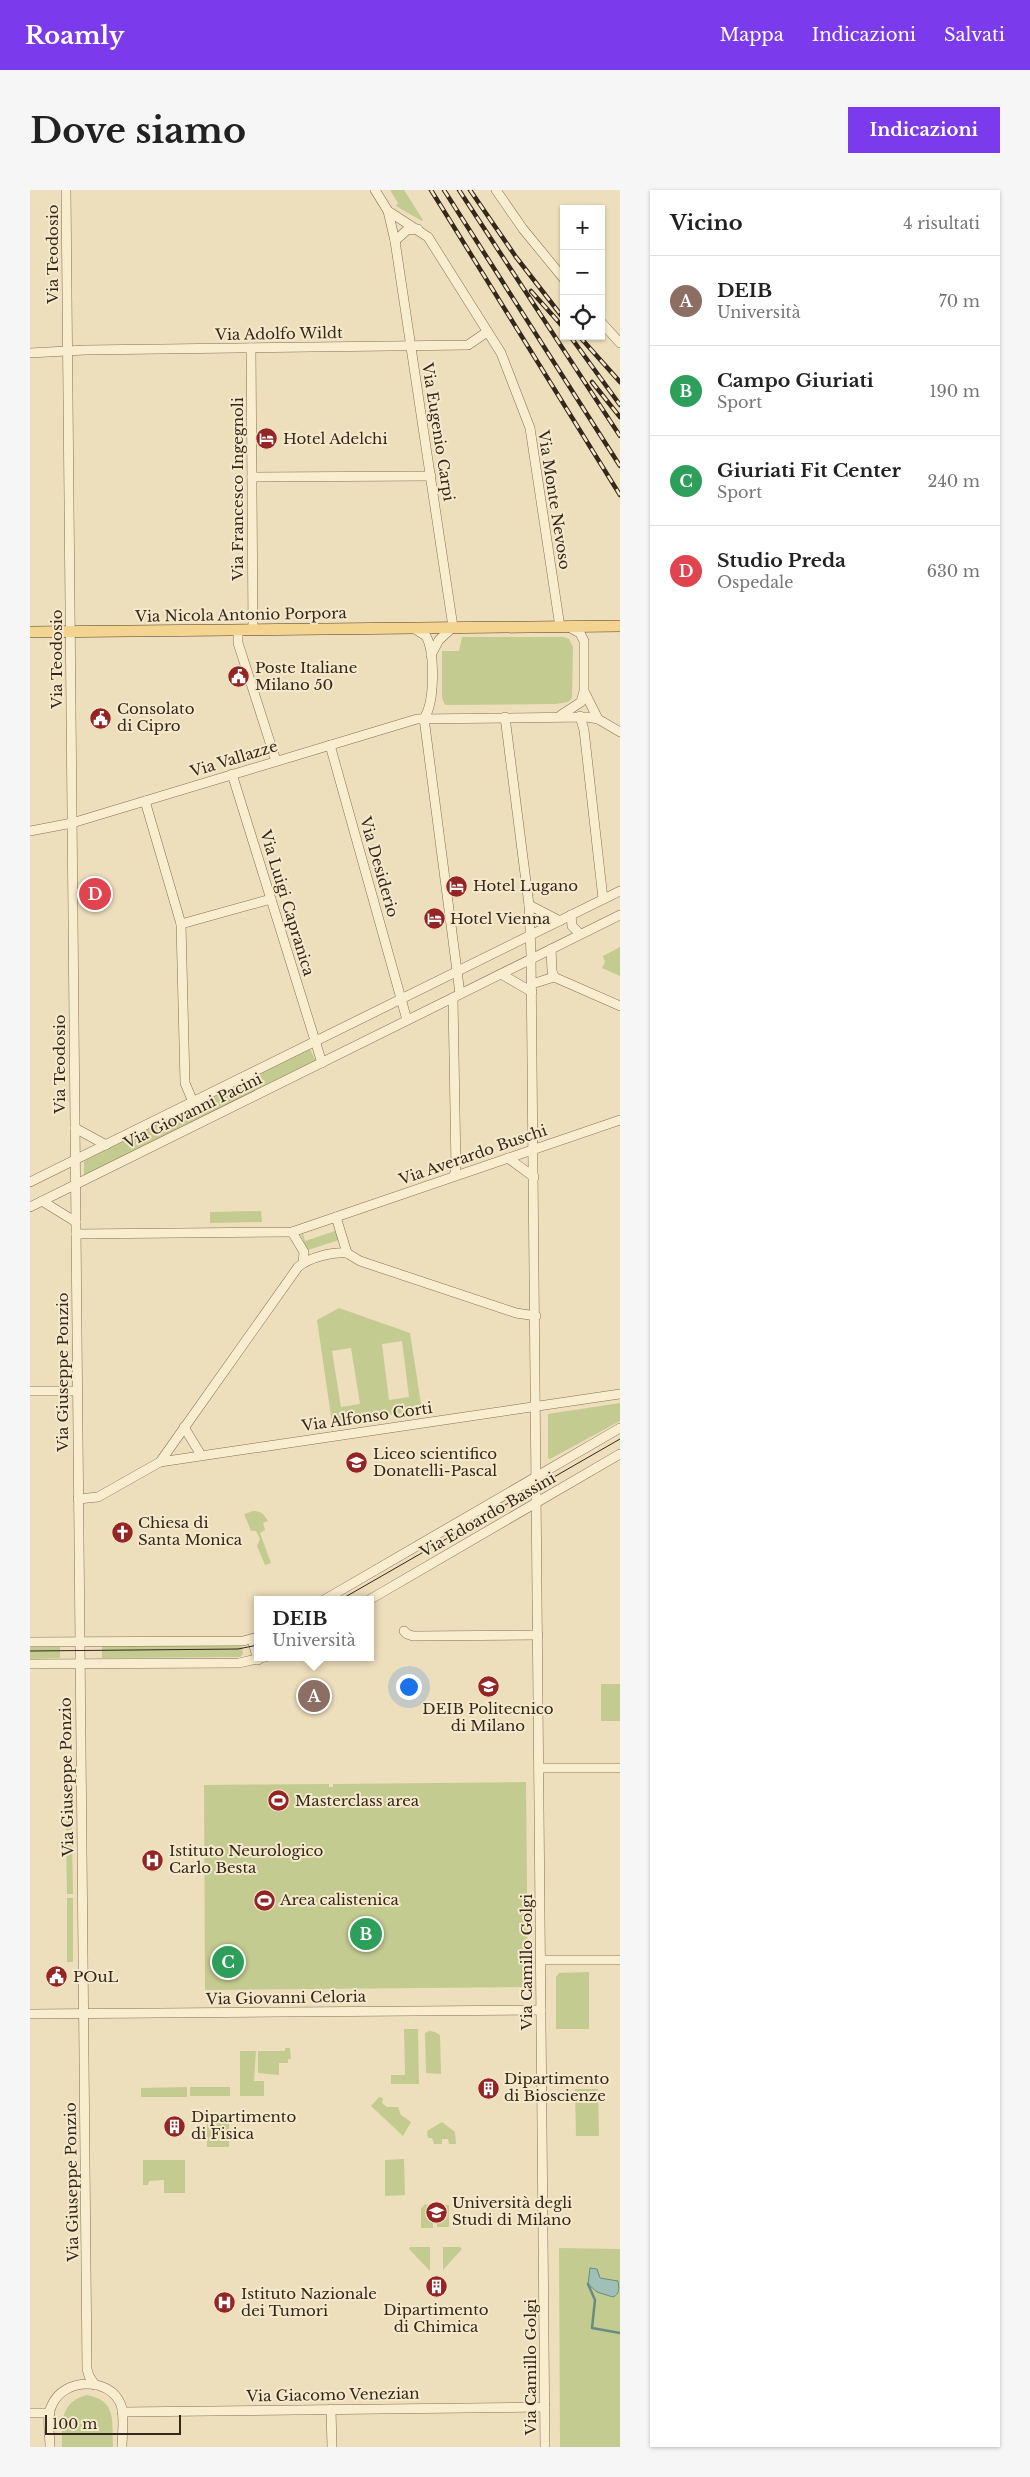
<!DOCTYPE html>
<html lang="it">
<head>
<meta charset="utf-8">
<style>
	body { margin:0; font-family:"Libre Baskerville",serif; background:#f6f6f6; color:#222 }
	.controls { position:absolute; right:15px; top:15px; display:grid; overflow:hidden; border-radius:0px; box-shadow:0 1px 4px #0004 }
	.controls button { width:45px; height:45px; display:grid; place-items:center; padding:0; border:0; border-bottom:1px solid #e0e0e0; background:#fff; color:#222; font:25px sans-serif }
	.scale { position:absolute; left:15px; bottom:12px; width:136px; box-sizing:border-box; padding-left:5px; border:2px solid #34271b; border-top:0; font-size:14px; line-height:18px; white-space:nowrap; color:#34271b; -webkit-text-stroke:4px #f5e9cb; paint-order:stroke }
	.you { position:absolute; left:378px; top:1496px; width:18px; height:18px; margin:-12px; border:4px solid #fff; border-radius:50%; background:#1a73e8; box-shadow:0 0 0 8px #1a73e833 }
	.badge { display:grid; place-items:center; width:32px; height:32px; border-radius:50%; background:#7c3aed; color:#fff; font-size:16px; font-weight:700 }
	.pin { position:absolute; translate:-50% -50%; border:2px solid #fff; box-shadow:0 1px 5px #0006 }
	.popup { position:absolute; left:224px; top:1406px; width:120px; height:65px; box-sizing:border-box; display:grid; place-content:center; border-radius:0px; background:#fff; filter:drop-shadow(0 1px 4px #0005); font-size:16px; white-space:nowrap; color:#767676 }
	.popup b { font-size:19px; color:#222 }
	.popup::after { content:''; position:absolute; left:50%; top:100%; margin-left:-10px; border:10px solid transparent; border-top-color:#fff }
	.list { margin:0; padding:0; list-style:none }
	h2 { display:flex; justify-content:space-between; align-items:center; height:65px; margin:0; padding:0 20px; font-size:21px }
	h2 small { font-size:16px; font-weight:400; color:#767676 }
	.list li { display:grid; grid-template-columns:32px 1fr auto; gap:15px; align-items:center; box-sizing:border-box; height:90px; padding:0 20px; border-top:1px solid #e0e0e0 }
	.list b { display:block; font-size:19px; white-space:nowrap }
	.list p { margin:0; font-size:16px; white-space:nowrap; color:#767676 }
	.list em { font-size:16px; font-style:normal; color:#767676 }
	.icon { flex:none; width:28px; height:28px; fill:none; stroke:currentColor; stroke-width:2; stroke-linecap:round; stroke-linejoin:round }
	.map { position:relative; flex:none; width:590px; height:2257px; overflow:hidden; border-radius:0px }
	header { display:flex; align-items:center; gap:30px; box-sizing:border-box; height:70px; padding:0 25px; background:#7c3aed; color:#fff }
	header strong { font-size:24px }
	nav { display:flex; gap:28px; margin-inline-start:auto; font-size:18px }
	.intro { display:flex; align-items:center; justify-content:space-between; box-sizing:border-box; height:120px; padding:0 30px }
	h1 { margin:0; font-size:35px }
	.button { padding:12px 22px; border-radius:0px; background:#7c3aed; color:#fff; font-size:18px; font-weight:700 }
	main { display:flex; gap:30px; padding:0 30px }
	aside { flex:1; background:#fff; border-radius:0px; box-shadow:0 1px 4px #0004 }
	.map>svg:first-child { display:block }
	.green { fill:#c4cb90; fill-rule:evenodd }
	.water { fill:#a0bfb6; stroke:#688c83 }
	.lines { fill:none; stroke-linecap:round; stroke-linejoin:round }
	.stream { stroke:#688c83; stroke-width:2.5 }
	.minor-casing { stroke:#856f55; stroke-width:10 }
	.major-casing { stroke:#523d2a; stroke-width:12 }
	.minor { stroke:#f9edcf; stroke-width:9 }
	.major { stroke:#f3d591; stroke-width:11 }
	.tram { stroke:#34271b; stroke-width:1 }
	.rail-casing { stroke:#34271b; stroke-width:4.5 }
	.rail { stroke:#f5e9cb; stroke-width:2.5; stroke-dasharray:8; stroke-linecap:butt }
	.labels { text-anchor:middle; stroke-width:4; stroke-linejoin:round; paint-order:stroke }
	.street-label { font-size:15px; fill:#34271b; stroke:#f5e9cb }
	.poi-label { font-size:15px; fill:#34271b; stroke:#f5e9cb; text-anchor:start }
</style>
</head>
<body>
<header>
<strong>Roamly</strong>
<nav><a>Mappa</a><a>Indicazioni</a><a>Salvati</a></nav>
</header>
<div class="intro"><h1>Dove siamo</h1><a class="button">Indicazioni</a></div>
<main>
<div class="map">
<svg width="590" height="2257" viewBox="0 0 590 2257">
	<rect width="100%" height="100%" fill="#eedfbc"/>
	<g class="green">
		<polygon points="360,0 374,0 393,30 392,31 366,16 368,13"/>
		<polygon points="432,447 533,447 539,449 543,457 542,508 538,512 526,514 415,515 412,508 412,461 429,461"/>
		<polygon points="590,757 590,786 572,778 575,772 573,766"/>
		<polygon points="280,859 286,871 54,986 54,971"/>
		<polygon points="231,1021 232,1032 180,1033 180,1022"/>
		<polygon points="303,1034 309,1050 278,1060 280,1067 271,1045 273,1044 275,1051 305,1041"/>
		<path d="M309,1118L380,1143L392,1220L302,1233L287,1130ZM372,1151L379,1207L359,1210L352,1154ZM321,1158L330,1214L311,1217L302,1161Z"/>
		<polygon points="590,1213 590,1231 520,1269 518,1268 518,1224"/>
		<path d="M223,1321C231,1321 234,1324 238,1331L233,1333L235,1340L230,1343L241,1373L235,1375L227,1356L230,1349L226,1341H221L214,1324Z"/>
		<polygon points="30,1455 30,1468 0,1469 0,1456"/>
		<polygon points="72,1455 212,1455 213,1464 210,1467 72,1468"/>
		<rect x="571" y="1494" width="19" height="37"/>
		<polygon points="36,1586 41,1586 42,1640 36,1640"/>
		<polygon points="496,1592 498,1797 175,1800 174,1595 299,1594 299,1597 303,1597 303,1594"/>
		<polygon points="36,1645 42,1645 43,1704 37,1704"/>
		<rect x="37" y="1708" width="6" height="64"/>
		<polygon points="559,1782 559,1839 526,1839 526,1787 529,1783"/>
		<polygon points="374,1839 388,1839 389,1894 361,1894 361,1885 375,1885"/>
		<polygon points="399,1841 405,1842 410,1845 411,1884 396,1883 395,1843"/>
		<polygon points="255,1858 260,1858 261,1869 258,1869 258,1873 249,1873 249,1885 228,1883 228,1861 255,1861"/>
		<polygon points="210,1861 226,1861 224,1891 234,1891 234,1906 210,1906"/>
		<polygon points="157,1897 157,1907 111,1907 111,1898"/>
		<rect x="160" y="1897" width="40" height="9"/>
		<polygon points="545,1899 568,1899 569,1946 546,1946"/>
		<polygon points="349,1907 353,1908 352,1913 357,1917 368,1917 371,1925 381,1932 373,1946 341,1916"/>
		<rect x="177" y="1923" width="22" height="34"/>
		<polygon points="412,1932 425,1942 426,1954 419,1954 418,1949 412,1949 412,1954 404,1954 402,1948 398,1948 397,1941"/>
		<polygon points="374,1969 375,2005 355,2006 355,1970"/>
		<polygon points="113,1970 155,1970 155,2003 134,2003 134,1990 119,1991 118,1995 113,1995"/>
		<polygon points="395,2014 403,2018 403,2038 391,2038 391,2019"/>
		<rect x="407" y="2015" width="12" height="22"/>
		<polygon points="380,2057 400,2057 400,2081 379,2059"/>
		<polygon points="413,2057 430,2057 432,2059 413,2080"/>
		<polygon points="529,2058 590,2059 590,2257 530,2257"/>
		<path d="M57,2205C87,2210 82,2232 83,2257H32C32,2234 29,2212 57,2205Z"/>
	</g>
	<path class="water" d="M560,2078L567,2079L570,2088L588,2091C589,2098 590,2104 583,2107L567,2102L558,2094Z"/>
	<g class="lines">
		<polyline class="stream" points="558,2094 565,2110 562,2138 590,2143"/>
		<defs>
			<g id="minor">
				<polyline points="36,0 57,2179 59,2186 65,2195"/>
				<polyline points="345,0 358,21 365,51 423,437 409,450 401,465"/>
				<polyline points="466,0 493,39 534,89"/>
				<polyline points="358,21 398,47 471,163 500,238 530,437"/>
				<polyline points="365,51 377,40 388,39"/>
				<polyline points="571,132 590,153"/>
				<polyline points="221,158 223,440"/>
				<polyline points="0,163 55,160 438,155 457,142"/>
				<polyline points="222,287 401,286"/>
				<path d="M383,438L396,446C405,462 405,513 394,528"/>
				<polyline points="208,440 208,453 246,571"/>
				<polyline points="555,503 568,529"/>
				<polyline points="531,525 551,512 554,501 554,451 550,443 539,437"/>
				<polyline points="550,526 554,540 573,709"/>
				<polyline points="475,527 499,715 501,765 515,2257"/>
				<polyline points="394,528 430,804"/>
				<polyline points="300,555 377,830"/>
				<polyline points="202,584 292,873"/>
				<polyline points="115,611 151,734 155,893 163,912"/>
				<polyline points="0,641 42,633 387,529 557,527 568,529 590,542"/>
				<polyline points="499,715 530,731"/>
				<polyline points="541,725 542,736 550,744"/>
				<polyline points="151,734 241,709"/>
				<polyline points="521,759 522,781 524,787"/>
				<polyline points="471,784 502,802"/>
				<polyline points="524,787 590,816"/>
				<polyline points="502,794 524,787"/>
				<polyline points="423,808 426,978 424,986"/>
				<polyline points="45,938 76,955"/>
				<polyline points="478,968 504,987"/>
				<polyline points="0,992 590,701"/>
				<polyline points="12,1011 46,1032"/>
				<polyline points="0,1017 590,725"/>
				<polyline points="306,1027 317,1063"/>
				<polyline points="262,1042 274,1062 273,1073"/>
				<polyline points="46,1044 262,1042 590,930"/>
				<polyline points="317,1063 330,1071 486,1123 506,1126"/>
				<polyline points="0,1201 47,1201"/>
				<polyline points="154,1237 171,1265"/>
				<path d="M130,1272L268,1077C280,1067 302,1062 317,1063"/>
				<polyline points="48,1309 68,1307 130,1272 590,1204"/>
				<polyline points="294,1410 590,1238"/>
				<polyline points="339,1410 590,1264"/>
				<polyline points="374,1441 377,1444 383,1446 508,1445"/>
				<polyline points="222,1449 228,1470"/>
				<polyline points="0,1452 213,1451 228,1447"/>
				<polyline points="0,1474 209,1473 235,1467"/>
				<polyline points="509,1578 590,1578"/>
				<polyline points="512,1770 590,1770"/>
				<polyline points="0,1824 511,1820"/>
				<polyline points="301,2219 302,2257"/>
				<polyline points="92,2222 515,2217"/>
				<polyline points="0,2223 20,2223"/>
				<path d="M20,2257C20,2244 16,2226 22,2215C33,2188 80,2186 91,2215C95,2227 92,2244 92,2257"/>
			</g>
			<polyline id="major" points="0,442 590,436"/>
		</defs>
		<use href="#minor" class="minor-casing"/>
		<use href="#major" class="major-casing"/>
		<use href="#minor" class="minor"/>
		<use href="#major" class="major"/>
		<g class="tram">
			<polyline points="310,1410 590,1249"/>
			<polyline points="0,1461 208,1459 228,1455"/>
		</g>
		<defs>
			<g id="rail">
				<polyline points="401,0 590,305"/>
				<polyline points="414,0 590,276"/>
				<polyline points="429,0 590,246"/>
				<polyline points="440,0 486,67 534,129"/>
				<polyline points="501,101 534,138"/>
				<polyline points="540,146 590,215"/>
				<polyline points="549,146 590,192"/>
				<polyline points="562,192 590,227"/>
			</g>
		</defs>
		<use href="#rail" class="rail-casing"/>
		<use href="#rail" class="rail"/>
	</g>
	<defs>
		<symbol id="hotel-disc" viewBox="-11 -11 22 22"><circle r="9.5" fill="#952525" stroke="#f5e9cb"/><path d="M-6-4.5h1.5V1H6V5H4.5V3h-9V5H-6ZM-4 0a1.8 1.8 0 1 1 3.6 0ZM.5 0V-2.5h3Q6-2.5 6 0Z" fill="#fff"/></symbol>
		<symbol id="civic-disc" viewBox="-11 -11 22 22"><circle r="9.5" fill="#952525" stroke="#f5e9cb"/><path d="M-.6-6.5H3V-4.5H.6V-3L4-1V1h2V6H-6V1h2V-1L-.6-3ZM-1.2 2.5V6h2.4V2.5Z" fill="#fff"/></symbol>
		<symbol id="school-disc" viewBox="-11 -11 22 22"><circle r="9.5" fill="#952525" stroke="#f5e9cb"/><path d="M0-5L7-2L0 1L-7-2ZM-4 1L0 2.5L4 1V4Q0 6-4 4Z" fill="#fff"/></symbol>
		<symbol id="church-disc" viewBox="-11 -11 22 22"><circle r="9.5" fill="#952525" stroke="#f5e9cb"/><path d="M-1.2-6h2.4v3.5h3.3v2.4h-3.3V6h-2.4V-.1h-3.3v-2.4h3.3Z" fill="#fff"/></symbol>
		<symbol id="university-disc" viewBox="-11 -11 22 22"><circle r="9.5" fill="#952525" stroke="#f5e9cb"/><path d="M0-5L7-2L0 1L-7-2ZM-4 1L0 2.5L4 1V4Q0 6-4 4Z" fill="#fff"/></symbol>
		<symbol id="stadium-disc" viewBox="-11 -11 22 22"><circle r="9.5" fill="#952525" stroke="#f5e9cb"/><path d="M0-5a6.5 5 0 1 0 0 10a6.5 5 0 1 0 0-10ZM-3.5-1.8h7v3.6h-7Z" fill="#fff"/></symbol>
		<symbol id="hospital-disc" viewBox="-11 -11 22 22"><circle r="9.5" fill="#952525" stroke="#f5e9cb"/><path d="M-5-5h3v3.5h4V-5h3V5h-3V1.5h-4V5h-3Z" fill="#fff"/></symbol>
		<symbol id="building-disc" viewBox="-11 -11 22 22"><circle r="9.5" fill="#952525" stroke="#f5e9cb"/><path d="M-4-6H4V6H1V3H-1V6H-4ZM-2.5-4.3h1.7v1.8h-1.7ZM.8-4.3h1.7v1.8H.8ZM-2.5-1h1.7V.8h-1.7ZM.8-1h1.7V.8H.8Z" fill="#fff"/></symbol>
	</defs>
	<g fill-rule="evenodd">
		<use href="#hotel-disc" x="224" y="236" width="25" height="25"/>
		<use href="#civic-disc" x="196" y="474" width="25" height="25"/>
		<use href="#civic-disc" x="58" y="516" width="25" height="25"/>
		<use href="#hotel-disc" x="414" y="684" width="25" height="25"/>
		<use href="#hotel-disc" x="392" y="716" width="25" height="25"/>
		<use href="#school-disc" x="314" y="1260" width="25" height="25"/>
		<use href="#church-disc" x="80" y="1330" width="25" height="25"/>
		<use href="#university-disc" x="446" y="1484" width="25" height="25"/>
		<use href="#stadium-disc" x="236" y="1598" width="25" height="25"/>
		<use href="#hospital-disc" x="110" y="1658" width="25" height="25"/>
		<use href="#stadium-disc" x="222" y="1698" width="25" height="25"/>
		<use href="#civic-disc" x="14" y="1774" width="25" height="25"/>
		<use href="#building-disc" x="446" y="1886" width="25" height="25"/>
		<use href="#building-disc" x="132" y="1924" width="25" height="25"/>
		<use href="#university-disc" x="394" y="2010" width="25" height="25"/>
		<use href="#building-disc" x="394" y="2084" width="25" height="25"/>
		<use href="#hospital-disc" x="182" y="2100" width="25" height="25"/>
	</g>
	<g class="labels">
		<g class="street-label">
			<text transform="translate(23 64) rotate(-90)" y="5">Via Teodosio</text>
			<text transform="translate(249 144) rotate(-1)" y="5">Via Adolfo Wildt</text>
			<text transform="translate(408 242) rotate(81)" y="5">Via Eugenio Carpi</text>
			<text transform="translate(208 299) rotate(-90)" y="5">Via Francesco Ingegnoli</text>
			<text transform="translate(524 310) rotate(81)" y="5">Via Monte Nevoso</text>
			<text transform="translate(211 425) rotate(-1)" y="5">Via Nicola Antonio Porpora</text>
			<text transform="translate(27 469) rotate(-90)" y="5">Via Teodosio</text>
			<text transform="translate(204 569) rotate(-17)" y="5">Via Vallazze</text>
			<text transform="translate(349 677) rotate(74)" y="5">Via Desiderio</text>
			<text transform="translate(257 713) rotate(73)" y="5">Via Luigi Capranica</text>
			<text transform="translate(30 874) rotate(-90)" y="5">Via Teodosio</text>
			<text transform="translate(163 921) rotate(-26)" y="5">Via Giovanni Pacini</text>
			<text transform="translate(443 965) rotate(-19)" y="5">Via Averardo Buschi</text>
			<text transform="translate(33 1182) rotate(-90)" y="5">Via Giuseppe Ponzio</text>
			<text transform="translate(337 1227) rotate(-8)" y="5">Via Alfonso Corti</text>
			<text transform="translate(458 1325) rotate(-30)" y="5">Via Edoardo Bassini</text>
			<text transform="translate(37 1587) rotate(-91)" y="5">Via Giuseppe Ponzio</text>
			<text transform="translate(497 1772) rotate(-90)" y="5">Via Camillo Golgi</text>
			<text transform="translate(256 1808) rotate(-1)" y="5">Via Giovanni Celoria</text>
			<text transform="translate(42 1992) rotate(-91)" y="5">Via Giuseppe Ponzio</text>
			<text transform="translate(501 2177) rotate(-90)" y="5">Via Camillo Golgi</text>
			<text transform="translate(303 2205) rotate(-1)" y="5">Via Giacomo Venezian</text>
		</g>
		<g class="poi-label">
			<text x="253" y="254">Hotel Adelchi</text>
			<text x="225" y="483">Poste Italiane<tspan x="225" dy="17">Milano 50</tspan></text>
			<text x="87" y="524">Consolato<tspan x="87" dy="17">di Cipro</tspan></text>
			<text x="443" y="701">Hotel Lugano</text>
			<text x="420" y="734">Hotel Vienna</text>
			<text x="343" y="1269">Liceo scientifico<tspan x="343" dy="17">Donatelli-Pascal</tspan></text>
			<text x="108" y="1338">Chiesa di<tspan x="108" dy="17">Santa Monica</tspan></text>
			<text x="458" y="1524" text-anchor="middle">DEIB Politecnico<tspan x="458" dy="17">di Milano</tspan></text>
			<text x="265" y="1616">Masterclass area</text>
			<text x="139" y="1666">Istituto Neurologico<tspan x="139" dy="17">Carlo Besta</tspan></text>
			<text x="250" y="1715">Area calistenica</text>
			<text x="43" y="1792">POuL</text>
			<text x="474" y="1894">Dipartimento<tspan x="474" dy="17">di Bioscienze</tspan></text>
			<text x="161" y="1932">Dipartimento<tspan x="161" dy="17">di Fisica</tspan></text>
			<text x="422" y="2018">Università degli<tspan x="422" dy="17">Studi di Milano</tspan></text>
			<text x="211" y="2109">Istituto Nazionale<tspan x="211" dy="17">dei Tumori</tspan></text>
			<text x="406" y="2125" text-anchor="middle">Dipartimento<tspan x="406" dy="17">di Chimica</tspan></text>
		</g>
	</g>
</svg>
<div class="controls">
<button>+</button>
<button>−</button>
<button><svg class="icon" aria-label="locate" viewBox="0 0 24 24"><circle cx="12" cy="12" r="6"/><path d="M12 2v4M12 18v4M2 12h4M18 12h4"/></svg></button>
</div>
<div class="scale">100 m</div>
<div class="you"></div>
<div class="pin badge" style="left:284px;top:1506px;background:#8d6e63">A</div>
<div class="popup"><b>DEIB</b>Università</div>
<div class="pin badge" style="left:336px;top:1744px;background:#2e9e5b">B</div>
<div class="pin badge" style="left:198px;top:1772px;background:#2e9e5b">C</div>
<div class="pin badge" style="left:65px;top:704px;background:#e0444e">D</div>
</div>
<aside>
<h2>Vicino<small>4 risultati</small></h2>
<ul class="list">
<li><span class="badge" style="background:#8d6e63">A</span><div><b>DEIB</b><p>Università</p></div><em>70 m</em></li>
<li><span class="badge" style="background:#2e9e5b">B</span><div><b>Campo Giuriati</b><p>Sport</p></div><em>190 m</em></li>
<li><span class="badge" style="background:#2e9e5b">C</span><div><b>Giuriati Fit Center</b><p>Sport</p></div><em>240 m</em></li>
<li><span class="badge" style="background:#e0444e">D</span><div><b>Studio Preda</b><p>Ospedale</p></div><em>630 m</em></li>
</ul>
</aside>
</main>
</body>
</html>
